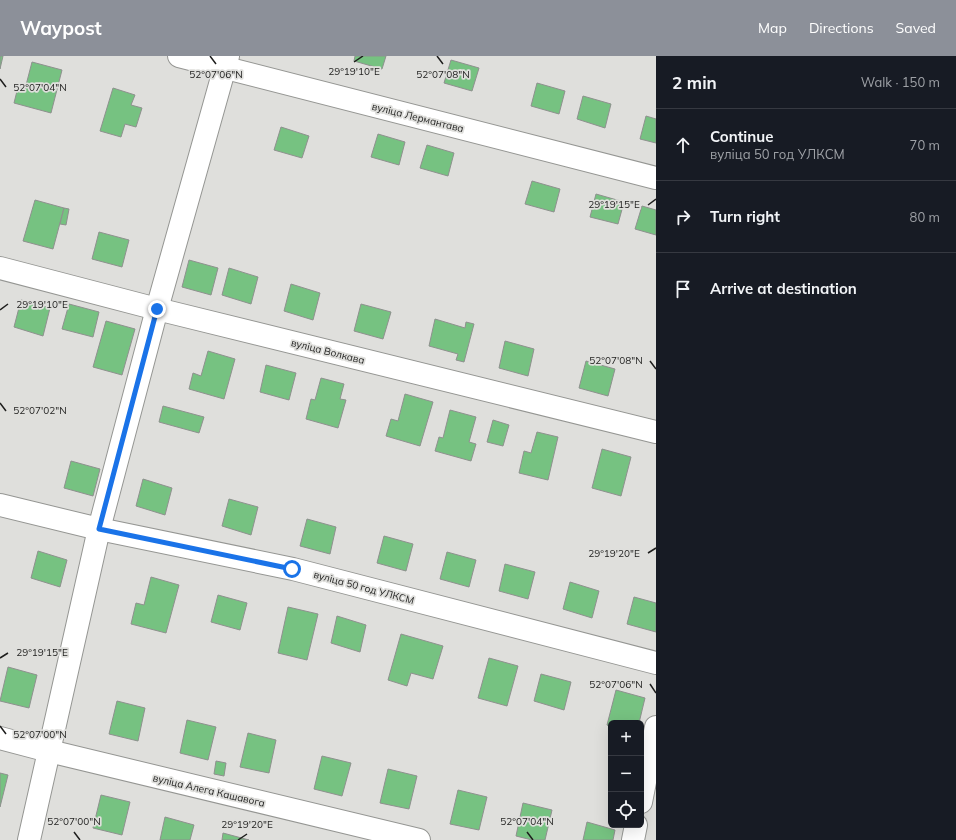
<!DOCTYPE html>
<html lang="en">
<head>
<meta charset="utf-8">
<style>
	body { margin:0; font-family:Mulish,sans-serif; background:#20242c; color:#f1f3f6 }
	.controls { position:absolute; right:12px; bottom:12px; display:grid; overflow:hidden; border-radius:6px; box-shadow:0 4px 16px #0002 }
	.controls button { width:36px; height:36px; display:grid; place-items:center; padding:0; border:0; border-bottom:1px solid #363941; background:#171b24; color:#f1f3f6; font:20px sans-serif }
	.stop { position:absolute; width:12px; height:12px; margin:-9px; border:3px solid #1a73e8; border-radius:50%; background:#fff }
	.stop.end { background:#1a73e8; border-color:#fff; box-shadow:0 1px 4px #0008 }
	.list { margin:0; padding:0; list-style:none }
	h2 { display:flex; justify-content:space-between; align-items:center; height:52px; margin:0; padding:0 16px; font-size:17px }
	h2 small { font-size:13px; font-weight:400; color:#9ea1a6 }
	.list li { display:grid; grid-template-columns:26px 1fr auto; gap:12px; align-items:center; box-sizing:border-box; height:72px; padding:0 16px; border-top:1px solid #363941 }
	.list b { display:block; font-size:15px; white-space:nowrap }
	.list p { margin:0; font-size:13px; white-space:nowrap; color:#9ea1a6 }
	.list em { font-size:13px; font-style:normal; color:#9ea1a6 }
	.icon { flex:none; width:22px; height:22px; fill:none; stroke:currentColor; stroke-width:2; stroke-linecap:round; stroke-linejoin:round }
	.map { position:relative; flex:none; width:656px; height:784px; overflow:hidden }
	header { display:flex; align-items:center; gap:24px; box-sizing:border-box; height:56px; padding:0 20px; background:#8c9099; color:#fff }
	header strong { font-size:19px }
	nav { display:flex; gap:22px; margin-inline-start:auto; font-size:14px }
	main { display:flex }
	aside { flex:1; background:#171b24 }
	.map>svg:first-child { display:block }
	.building { fill:#76c281; stroke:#8e918e }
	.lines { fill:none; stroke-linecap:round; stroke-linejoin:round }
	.street-casing { stroke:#959693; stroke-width:24 }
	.street { stroke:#fff; stroke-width:22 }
	.route { stroke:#1a73e8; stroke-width:5 }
	.ticks { fill:none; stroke:#1e1e1d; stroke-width:1.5 }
	.labels { text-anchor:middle; stroke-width:3.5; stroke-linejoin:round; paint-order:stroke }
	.street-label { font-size:10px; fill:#1e1e1d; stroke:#dfdfdc }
	.ticks-label { font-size:10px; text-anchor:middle; fill:#1e1e1d; stroke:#dfdfdc; stroke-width:3.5; stroke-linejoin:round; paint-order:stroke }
</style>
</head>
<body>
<header>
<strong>Waypost</strong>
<nav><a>Map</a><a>Directions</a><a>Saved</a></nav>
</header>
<main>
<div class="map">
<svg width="656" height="784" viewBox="0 0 656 784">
	<rect width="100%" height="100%" fill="#dfdfdc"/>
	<g class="building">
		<polygon points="0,0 3,0 0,13"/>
		<polygon points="355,0 386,0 382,13 354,5"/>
		<polygon points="451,4 479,12 472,35 444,27"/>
		<polygon points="32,6 62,14 51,57 14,47 18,31 25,33"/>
		<polygon points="537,27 565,35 559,58 531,50"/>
		<polygon points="113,32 135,39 131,49 142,52 136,71 125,68 121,81 100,75"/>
		<polygon points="583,40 611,48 605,72 577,63"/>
		<polygon points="646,60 656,63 656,87 640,83"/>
		<polygon points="281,71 309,80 302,102 274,94"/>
		<polygon points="378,78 405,86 399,109 371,101"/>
		<polygon points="427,89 454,97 448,120 420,112"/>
		<polygon points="532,125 560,133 554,156 525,148"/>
		<polygon points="596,138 624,146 618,168 590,161"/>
		<polygon points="35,144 64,152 53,193 23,185"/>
		<polygon points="642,150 656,154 656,179 635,173"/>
		<polygon points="64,152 69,153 66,169 60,168"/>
		<polygon points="99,176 129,184 122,211 92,203"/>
		<polygon points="189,204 218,212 211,239 182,231"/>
		<polygon points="229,212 258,221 251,248 222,239"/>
		<polygon points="291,228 320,237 313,264 284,255"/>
		<polygon points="21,244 50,252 43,280 14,271"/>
		<polygon points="69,248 99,256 93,281 62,273"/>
		<polygon points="361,248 391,256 383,283 354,275"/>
		<polygon points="435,263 465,272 466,266 474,268 464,306 456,304 458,298 429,290"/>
		<polygon points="106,265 135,273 122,319 93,311"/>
		<polygon points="505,285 534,293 528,320 499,312"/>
		<polygon points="208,295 235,303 224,343 189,333 193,317 201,320"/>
		<polygon points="586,305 615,313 608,340 579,332"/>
		<polygon points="266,309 296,317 289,344 260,336"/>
		<polygon points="321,322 344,328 340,343 346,344 338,372 306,363 311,343 315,344"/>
		<polygon points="405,338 433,346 420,390 386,380 391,363 398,365"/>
		<polygon points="163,350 204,361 199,377 159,366"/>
		<polygon points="450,354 476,361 469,386 476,388 471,405 435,395 439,381 443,382"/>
		<polygon points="493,364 509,369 503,390 487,386"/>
		<polygon points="537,376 558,381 548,424 519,417 524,395 531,397"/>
		<polygon points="602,393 631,401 621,440 592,432"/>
		<polygon points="71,405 100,413 93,440 64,432"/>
		<polygon points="143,423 172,432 165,459 136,450"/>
		<polygon points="229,443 258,451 251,479 222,470"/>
		<polygon points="307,463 336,471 330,498 300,490"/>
		<polygon points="384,480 413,488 406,515 377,507"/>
		<polygon points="38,495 67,504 60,531 31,522"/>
		<polygon points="447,496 476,504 469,531 440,523"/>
		<polygon points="505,508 535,516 528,543 499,535"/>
		<polygon points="151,521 179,529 166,577 131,568 136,547 144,549"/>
		<polygon points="570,526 599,535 592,562 563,553"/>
		<polygon points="218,539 247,547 240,574 211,566"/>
		<polygon points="634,541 656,547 656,576 627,568"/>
		<polygon points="288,551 318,558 307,604 278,597"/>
		<polygon points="337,560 366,569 360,596 331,587"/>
		<polygon points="401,578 443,590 433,623 411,617 407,630 388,624"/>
		<polygon points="489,602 518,610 507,650 478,642"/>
		<polygon points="8,611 37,619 29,652 0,645"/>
		<polygon points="541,618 571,626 564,654 534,645"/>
		<polygon points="616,634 645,642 639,667 611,667 611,671 607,669"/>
		<polygon points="117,645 145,652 138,685 109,678"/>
		<polygon points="187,664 216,671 208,704 180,697"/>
		<polygon points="248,677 276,684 269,717 240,711"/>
		<polygon points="322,700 351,707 342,740 314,733"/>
		<polygon points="216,705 226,707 224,720 214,718"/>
		<polygon points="388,713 417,720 409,753 380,747"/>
		<polygon points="0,717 8,719 0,751"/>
		<polygon points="458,734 487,741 479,774 450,768"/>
		<polygon points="101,739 130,746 122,779 93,772"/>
		<polygon points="523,747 552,754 545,784 532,784 516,780"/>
		<polygon points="165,761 194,769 190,784 160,784"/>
		<polygon points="587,766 615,774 613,784 583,784"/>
		<polygon points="223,777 249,784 222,784"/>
	</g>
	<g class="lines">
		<defs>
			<g id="street">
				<polyline points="179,0 656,122"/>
				<polyline points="0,212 157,253 656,376"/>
				<polyline points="0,449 99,473 293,513 656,607"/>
				<polyline points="0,682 49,695 419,784"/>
				<polyline points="641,746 656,671"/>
				<polyline points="29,784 99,473 157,253 228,0"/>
				<polyline points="633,784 636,769"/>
			</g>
		</defs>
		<use href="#street" class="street-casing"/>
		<use href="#street" class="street"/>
	</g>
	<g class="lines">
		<polyline class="route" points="157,253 99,473 292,513"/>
	</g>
	<path class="ticks" d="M210,0L216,8M437,0L443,8M354,6L363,0M0,23L6,31M648,149L656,143M0,254L8,248M650,305L656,313M0,347L6,355M648,497L656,492M0,602L8,597M650,628L656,637M0,670L6,678M74,776L80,784M527,776L533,784M238,784L247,778"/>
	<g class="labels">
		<g class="street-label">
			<text transform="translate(418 61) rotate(14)" y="4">вуліца Лермантава</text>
			<text transform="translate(328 295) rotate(14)" y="4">вуліца Волкава</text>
			<text transform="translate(364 531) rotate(15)" y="4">вуліца 50 год УЛКСМ</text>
			<text transform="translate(209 734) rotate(13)" y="4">вуліца Алега Кашавога</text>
		</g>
	</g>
	<g class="ticks-label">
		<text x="354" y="19">29°19'10"E</text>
		<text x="216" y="22">52°07'06"N</text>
		<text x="443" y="22">52°07'08"N</text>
		<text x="40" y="35">52°07'04"N</text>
		<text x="614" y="152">29°19'15"E</text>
		<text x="42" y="252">29°19'10"E</text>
		<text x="616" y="308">52°07'08"N</text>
		<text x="40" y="358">52°07'02"N</text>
		<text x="614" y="501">29°19'20"E</text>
		<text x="42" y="600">29°19'15"E</text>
		<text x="616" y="632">52°07'06"N</text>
		<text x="40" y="682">52°07'00"N</text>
		<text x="74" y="769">52°07'00"N</text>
		<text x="527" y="769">52°07'04"N</text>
		<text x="247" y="772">29°19'20"E</text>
	</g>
</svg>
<div class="controls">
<button>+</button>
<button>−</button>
<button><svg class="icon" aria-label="locate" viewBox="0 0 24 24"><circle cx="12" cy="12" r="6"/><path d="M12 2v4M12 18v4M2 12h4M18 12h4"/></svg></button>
</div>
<div class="stop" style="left:292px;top:513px"></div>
<div class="stop end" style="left:157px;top:253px"></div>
</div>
<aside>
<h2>2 min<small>Walk · 150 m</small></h2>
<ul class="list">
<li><svg class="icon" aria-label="ahead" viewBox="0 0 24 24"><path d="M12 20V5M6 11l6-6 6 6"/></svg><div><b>Continue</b><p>вуліца 50 год УЛКСМ</p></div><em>70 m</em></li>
<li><svg class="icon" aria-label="right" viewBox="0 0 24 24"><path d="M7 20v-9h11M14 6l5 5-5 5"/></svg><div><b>Turn right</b></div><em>80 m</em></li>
<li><svg class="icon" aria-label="arrive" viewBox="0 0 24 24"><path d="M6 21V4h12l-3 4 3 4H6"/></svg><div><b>Arrive at destination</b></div></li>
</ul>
</aside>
</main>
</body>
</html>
